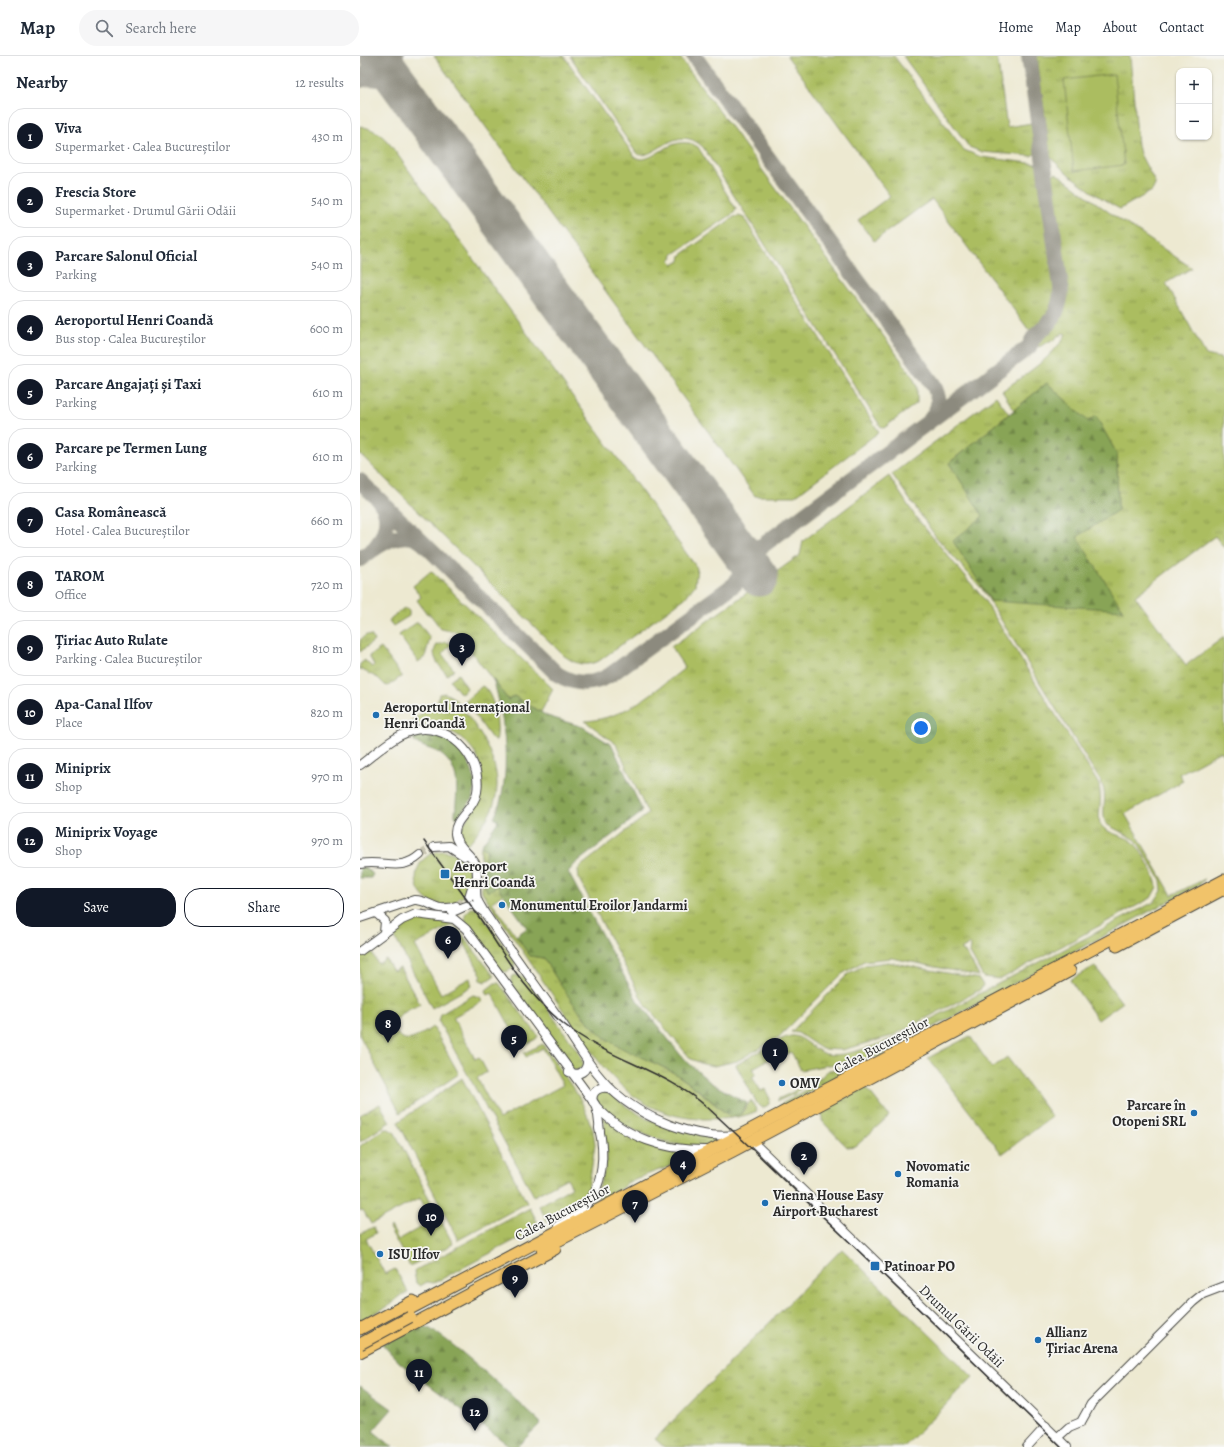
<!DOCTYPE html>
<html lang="en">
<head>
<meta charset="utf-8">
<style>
	body { margin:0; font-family:Alegreya,serif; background:#f6f6f7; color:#1f2937 }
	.controls { position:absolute; right:12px; top:12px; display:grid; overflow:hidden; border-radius:8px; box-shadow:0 1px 3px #0004 }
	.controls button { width:36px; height:36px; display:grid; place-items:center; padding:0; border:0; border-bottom:1px solid #e0e1e3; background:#fff; color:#1f2937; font:20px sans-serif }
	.you { position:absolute; left:561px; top:672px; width:14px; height:14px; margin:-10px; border:3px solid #fff; border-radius:50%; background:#1a73e8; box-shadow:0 0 0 6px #1a73e833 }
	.badge { display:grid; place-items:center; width:26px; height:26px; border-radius:50%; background:#111827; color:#fff; font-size:13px; font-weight:700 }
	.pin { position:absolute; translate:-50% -33px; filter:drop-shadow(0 1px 2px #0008) }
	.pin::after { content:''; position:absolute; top:21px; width:14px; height:12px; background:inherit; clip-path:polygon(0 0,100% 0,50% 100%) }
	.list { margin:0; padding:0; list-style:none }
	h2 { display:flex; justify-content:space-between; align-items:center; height:52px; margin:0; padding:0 16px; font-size:17px }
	h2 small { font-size:13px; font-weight:400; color:#747a83 }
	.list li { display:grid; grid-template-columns:26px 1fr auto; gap:12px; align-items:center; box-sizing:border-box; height:56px; margin:0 8px 8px; padding:0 8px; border:1px solid #e0e1e3; border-radius:16px }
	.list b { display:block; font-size:15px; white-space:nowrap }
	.list p { margin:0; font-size:13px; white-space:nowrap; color:#747a83 }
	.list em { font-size:13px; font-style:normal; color:#747a83 }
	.actions { display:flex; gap:8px; padding:12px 16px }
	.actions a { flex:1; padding:9px 0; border:1px solid #111827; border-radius:16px; text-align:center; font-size:14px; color:#111827 }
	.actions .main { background:#111827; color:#fff }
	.icon { flex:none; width:22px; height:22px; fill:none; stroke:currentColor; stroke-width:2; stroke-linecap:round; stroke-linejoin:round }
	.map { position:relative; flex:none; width:864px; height:1391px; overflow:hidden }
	header { display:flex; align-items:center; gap:24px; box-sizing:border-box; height:56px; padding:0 20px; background:#fff; border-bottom:1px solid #e0e1e3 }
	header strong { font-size:19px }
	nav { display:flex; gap:22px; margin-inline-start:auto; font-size:14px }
	.search { width:280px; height:36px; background:#f6f6f7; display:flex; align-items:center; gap:10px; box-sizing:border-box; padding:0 14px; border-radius:22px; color:#747a83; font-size:15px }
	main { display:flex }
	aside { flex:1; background:#fff }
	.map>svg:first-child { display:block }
	.grass { fill:url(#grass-tufts); stroke:#6b7446 }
	.forest { fill:url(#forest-firs); stroke:#5a6840 }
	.pitch { fill:#abbd60; stroke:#6b7446 }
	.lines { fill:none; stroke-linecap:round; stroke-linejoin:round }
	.taxiway { stroke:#8c8a7e; stroke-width:16 }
	.runway { stroke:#8c8a7e; stroke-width:39 }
	.minor-tunnel { stroke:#c6c3b0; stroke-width:8; stroke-dasharray:8 4; stroke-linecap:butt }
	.minor-casing { stroke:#484844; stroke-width:10 }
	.highway-casing { stroke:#484844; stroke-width:13 }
	.minor { stroke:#fff; stroke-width:8 }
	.highway { stroke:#f1c36a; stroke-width:11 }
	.rail { stroke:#2b2b2b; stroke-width:1.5 }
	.highway-bridge-casing { stroke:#484844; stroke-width:13; stroke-linecap:butt }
	.highway-bridge { stroke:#f1c36a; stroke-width:11 }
	.poi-dot { fill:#1f6fb2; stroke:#f6f6f2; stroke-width:1.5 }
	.labels { text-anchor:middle; stroke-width:3.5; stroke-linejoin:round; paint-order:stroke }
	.poi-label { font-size:14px; font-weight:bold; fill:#2b2b2b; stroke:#f6f6f2; text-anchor:start }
	.street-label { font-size:14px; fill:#2b2b2b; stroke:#f6f6f2 }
</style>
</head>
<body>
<header>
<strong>Map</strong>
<div class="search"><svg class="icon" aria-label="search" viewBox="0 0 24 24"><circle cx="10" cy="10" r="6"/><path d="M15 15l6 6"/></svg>Search here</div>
<nav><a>Home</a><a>Map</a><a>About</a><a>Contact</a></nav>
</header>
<main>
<aside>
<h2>Nearby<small>12 results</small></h2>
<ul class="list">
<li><span class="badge">1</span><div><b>Viva</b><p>Supermarket · Calea Bucureștilor</p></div><em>430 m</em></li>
<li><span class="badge">2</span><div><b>Frescia Store</b><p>Supermarket · Drumul Gării Odăii</p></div><em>540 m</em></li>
<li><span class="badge">3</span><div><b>Parcare Salonul Oficial</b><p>Parking</p></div><em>540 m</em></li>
<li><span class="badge">4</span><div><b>Aeroportul Henri Coandă</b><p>Bus stop · Calea Bucureștilor</p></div><em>600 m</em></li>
<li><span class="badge">5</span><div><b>Parcare Angajați și Taxi</b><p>Parking</p></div><em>610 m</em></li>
<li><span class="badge">6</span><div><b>Parcare pe Termen Lung</b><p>Parking</p></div><em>610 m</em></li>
<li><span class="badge">7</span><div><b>Casa Românească</b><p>Hotel · Calea Bucureștilor</p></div><em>660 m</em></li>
<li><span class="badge">8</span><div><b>TAROM</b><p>Office</p></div><em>720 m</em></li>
<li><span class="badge">9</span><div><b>Țiriac Auto Rulate</b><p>Parking · Calea Bucureștilor</p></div><em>810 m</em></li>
<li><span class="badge">10</span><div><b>Apa-Canal Ilfov</b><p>Place</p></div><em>820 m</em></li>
<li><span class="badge">11</span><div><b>Miniprix</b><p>Shop</p></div><em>970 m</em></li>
<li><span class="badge">12</span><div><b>Miniprix Voyage</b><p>Shop</p></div><em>970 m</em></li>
</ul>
<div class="actions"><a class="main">Save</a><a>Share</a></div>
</aside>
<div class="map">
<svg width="864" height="1391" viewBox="0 0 864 1391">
	<defs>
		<pattern id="grass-tufts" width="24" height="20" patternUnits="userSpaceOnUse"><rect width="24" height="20" fill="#abbd60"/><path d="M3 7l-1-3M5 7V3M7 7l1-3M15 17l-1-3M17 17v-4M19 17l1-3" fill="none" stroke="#8b9a4f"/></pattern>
		<pattern id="forest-firs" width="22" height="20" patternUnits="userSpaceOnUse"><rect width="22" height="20" fill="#88a456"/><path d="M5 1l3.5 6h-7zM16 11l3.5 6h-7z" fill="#6f8647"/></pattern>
	</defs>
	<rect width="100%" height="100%" fill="#f6f6f2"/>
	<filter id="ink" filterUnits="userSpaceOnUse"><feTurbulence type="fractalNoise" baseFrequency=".025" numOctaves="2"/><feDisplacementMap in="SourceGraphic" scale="8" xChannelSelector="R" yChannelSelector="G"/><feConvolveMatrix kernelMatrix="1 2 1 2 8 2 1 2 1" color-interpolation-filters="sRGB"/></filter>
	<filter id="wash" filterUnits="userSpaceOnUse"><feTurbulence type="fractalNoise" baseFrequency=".012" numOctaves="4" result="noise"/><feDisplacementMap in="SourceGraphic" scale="16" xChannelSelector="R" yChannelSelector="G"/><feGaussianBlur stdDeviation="0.9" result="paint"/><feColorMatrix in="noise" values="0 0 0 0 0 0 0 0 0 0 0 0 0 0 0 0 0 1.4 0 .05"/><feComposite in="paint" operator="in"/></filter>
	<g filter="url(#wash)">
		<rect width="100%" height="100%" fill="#ede9d1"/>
		<g class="grass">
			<path d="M74,0H204L275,101C291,112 312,74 338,91L376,153L374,157L312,199L313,201L310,204L313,209L320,205L321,199L374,161L379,160L384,162L519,376L435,440H395Z"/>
			<path d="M210,0H319L552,319L557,331V347L524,372L521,371L343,91C315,65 294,106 277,98Z"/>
			<path d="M427,0H534L604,94L621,101L678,108L686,163H689C693,194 709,243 684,268C679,273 675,275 668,273L572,143L514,185L498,164L530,140Z"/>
			<polygon points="543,0 637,0 647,71 672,67 676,97 671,100 622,96 609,91"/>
			<path d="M677,0H770L778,89L780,98L795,126V129L792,135L760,153C742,144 701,115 690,100Z"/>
			<path d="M0,70C13,73 20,77 29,87L337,512L335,529L325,542L239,605C224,611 215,608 203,599L0,398Z"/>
			<path d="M696,117L750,157L832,212L806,227L846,299L860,302L864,309V492L855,480L775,540L826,609L864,581V699L861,695L819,718L823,725L765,758L812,839L845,823L839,829L519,1000L441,1014L431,996L426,998L420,997L393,1012L396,1018L392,1021L401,1035L405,1033L410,1043L409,1048L404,1052L398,1049L376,1009C389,1002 418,982 431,980C441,978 455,995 466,998C483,1002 516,989 533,983L794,846L802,835L801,824L776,784L746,768C740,755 749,742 741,726L622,533L576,481L532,418L636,340L649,358L589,407L624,460L593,485L632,545L717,481L758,454L757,398L736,361L728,365L687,327L654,354L642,335C665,318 692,303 706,278L702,277L700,280L698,279L694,285L692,284L679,291L675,286C676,278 687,274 692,268C699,259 702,249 703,238L694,162L698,161L692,119Z"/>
			<path d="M529,420L555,460L623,542L738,727C744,741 736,763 741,769C747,778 762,779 771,784C779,789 797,822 797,831L791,842L641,923L623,921L610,897L611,891L610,888L601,894L607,898L619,920L532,902L504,905L482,918L419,981L377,1005L354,1010L343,1008L331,1003L284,947L219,823L218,814L221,810L288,758L256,688L225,665C265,663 294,635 325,612L311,591L440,499L443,485Z"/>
			<polygon points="71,515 193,633 181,656 154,640 148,644 96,576 81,573 69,557 67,558 57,544 61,541 53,530"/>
			<polygon points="44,552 49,554 49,560 33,570 29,565 31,562"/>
			<polygon points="56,567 59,567 70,582 65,601 58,606 39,579"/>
			<polygon points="6,579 12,580 14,585 0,596 0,584"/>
			<path d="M86,586L92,588L82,598L94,614L87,619C80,610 69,600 77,589Z"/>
			<polygon points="21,592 42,620 28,630 25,629 18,622 0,613 0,608 5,604 12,611 14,609 9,600"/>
			<polygon points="98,618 107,632 103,637 99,636 90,624"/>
			<path d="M122,630C134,635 140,673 136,685L132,683L105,645Z"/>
			<path d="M85,637L94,642C122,677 157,723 123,768C118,775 113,785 105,789L103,788C95,768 115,758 120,739C132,694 92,664 50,669V666L78,645L79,638Z"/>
			<path d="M121,790L127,794C123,804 120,826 128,836L137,830L143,838L132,846L170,900L183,902L222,960L245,982L314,1017L330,1028L369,1060L381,1058L391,1044L397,1055C379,1063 364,1063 344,1063C266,1062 233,998 194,941C170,906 146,871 122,836C122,827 120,793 121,790Z"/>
			<circle cx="83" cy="822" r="27"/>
			<polygon points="111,852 117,852 155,906 154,912 146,916 140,915 105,864 105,858"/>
			<polygon points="59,861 90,865 94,868 134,920 125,926 120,924 119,922 122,920 94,868 55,889 81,938 110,922 112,930 72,952 33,878 53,863"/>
			<path d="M11,895L18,908L26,903L33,915L40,912L60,948C53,952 44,955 39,961C29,970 38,986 51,983C59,981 66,975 73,971L99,1018L40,1057L0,980V902Z"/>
			<polygon points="528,906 619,923 623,929 620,934 532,980 482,994 462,993 438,977 431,976 489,917 505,909"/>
			<polygon points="735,910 762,947 738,964 710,924"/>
			<polygon points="155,919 166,922 221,1000 224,1010 216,1015 213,1013 151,928 151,921"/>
			<polygon points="135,927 139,927 178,980 176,983 161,991 132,937 128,939 126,934"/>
			<polygon points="113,939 120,941 123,945 93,961 115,1003 119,1001 127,1016 117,1022 139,1063 203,1029 183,992 166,1001 164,997 183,988 221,1044 233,1074 235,1089 231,1116 228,1131 222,1143 213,1152 187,1165 179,1150 212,1131 207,1122 174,1140 79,966 81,958"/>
			<polygon points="610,980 632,1012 647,1001 692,1061 642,1098 568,1002"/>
			<polygon points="498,1010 421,1052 420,1051 421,1048 446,1034 469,1014"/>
			<polygon points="102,1022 167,1147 98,1184 38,1066"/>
			<polygon points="451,1022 436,1037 418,1045 418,1043 433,1036"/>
			<polygon points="506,1031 529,1060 496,1090 487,1091 462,1065 462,1057 467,1051"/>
			<path d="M247,1034L264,1049L287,1063L363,1082C353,1088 342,1092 331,1091C309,1089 232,1065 236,1037Z"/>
			<polygon points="20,1048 30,1066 0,1086 0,1059"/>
			<polygon points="243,1061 268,1078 339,1096 308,1111 277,1122 267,1127 256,1137 235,1142 245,1113 247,1100"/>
			<polygon points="25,1073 29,1073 35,1077 93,1188 50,1210 29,1172 31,1170 38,1184 72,1165 60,1142 11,1168 3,1154 0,1155 0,1090"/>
			<polygon points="170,1152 180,1171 74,1227 67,1226 60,1230 56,1227 54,1215"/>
			<polygon points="13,1171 16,1177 6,1183 25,1218 35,1213 48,1236 38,1241 32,1248 0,1265 0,1178"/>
			<polygon points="482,1193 613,1321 544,1391 304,1391 295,1383"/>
		</g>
		<g class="forest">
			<polygon points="687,327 728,365 736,360 757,398 758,454 717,481 763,554 631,545 593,485 623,460 589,407"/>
			<path d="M133,623L148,644L154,640L187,660L223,671L252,689L282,754L281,757L216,807L208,816L277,944L323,1002L351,1027L387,1047L380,1059L369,1060C352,1045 334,1029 314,1017C292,1004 265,997 244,981C218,959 202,930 183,902L170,900L156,880L167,872L137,830L128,836C120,825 123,805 127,794L121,790L138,765L134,762C153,725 145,661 133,623Z"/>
			<path d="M61,679C73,679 85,681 94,689C109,700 121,728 111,745C107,751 101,756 97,762L95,760C96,737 103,713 79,697C71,692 62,692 54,685V680Z"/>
			<polygon points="0,810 7,812 13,818 11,822 0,822"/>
			<path d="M58,1268C78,1269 161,1349 181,1367L157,1391H151L40,1307L22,1288Z"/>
			<polygon points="0,1330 32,1353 13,1375 33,1391 0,1391"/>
		</g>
		<polygon class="pitch" points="754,18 764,109 714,115 704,24"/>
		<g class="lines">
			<g class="taxiway">
				<path d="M36,0C30,13 37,24 45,35"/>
				<path d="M334,0L573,328C580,343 581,349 571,363"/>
				<polyline points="0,22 30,0"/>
				<path d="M0,24C19,18 31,27 47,38"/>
				<path d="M0,425L197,618C215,629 232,630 250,619L375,528C387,510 383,503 373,486"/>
				<path d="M373,486L386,493L402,490L669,291C675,277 677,279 687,269C697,259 701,244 701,231L669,0"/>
				<path d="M15,492C25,479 32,460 20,446"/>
				<path d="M0,503C16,491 42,470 62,486"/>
			</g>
			<polyline class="runway" points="19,0 399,521"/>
		</g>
	</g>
	<g filter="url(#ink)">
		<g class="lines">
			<g class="minor-tunnel">
				<polyline points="60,799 74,791"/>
				<polyline points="96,850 109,841"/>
			</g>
			<defs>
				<g id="minor">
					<path d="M0,709C15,698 32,681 51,675C86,664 123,700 117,736C114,754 94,762 95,778C96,790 110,797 115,807C120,819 114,832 117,843C119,848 122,852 124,856C150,894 177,931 203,968C218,990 232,1015 252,1034C282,1062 335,1084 377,1079"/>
					<polyline points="74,791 89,790 104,800"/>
					<path d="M0,808C23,803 40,817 60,799"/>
					<polyline points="109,841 114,825"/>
					<path d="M92,856C105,852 110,843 122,855"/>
					<polyline points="16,857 25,865 24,877"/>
					<path d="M0,862L54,844C70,843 75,858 96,850"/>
					<polyline points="0,895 42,864 56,858 94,863 106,873 235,1048 238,1059 240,1076"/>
					<path d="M209,1016C219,1021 228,1015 227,1004"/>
					<path d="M233,1046C230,1035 241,1029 251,1033"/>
					<path d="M236,1050C265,1082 306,1095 348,1094"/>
					<polyline points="392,1085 707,1391"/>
					<path d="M198,1170C207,1164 217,1158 226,1149C244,1130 245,1096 239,1072"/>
					<polyline points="698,1381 709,1371 721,1366 731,1348 833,1246 843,1238 864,1230"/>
					<polyline points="667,1391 686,1370"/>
				</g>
				<g id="highway">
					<polyline points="757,890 864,833"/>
					<polyline points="182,1193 373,1095 710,915"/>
					<polyline points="48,1254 864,824"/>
					<polyline points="0,1273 53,1245"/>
					<polyline points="0,1296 195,1193"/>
				</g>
			</defs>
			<use href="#minor" class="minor-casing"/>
			<use href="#highway" class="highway-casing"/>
			<use href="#minor" class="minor"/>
			<use href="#highway" class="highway"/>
			<path class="rail" d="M64,785C86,816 109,845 129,876C152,912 171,942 205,969C249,1004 303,1013 347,1051C379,1080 410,1110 441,1140C529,1223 614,1307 701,1391"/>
			<defs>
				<polyline id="highway-bridge" points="0,1288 50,1261"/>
			</defs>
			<use href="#highway-bridge" class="highway-bridge-casing"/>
			<use href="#highway-bridge" class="highway-bridge"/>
		</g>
	</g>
	<g class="poi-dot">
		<circle cx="16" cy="659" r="4"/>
		<rect x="80" y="813" width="10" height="10" rx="2"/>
		<circle cx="142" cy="849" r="4"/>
		<circle cx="422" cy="1027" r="4"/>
		<circle cx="834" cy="1057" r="4"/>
		<circle cx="538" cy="1118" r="4"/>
		<circle cx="405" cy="1147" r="4"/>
		<circle cx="20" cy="1198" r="4"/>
		<rect x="510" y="1205" width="10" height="10" rx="2"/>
		<circle cx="678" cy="1284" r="4"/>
	</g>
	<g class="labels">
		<g class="poi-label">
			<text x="24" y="656">Aeroportul Internațional<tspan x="24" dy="16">Henri Coandă</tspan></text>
			<text x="94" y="815">Aeroport<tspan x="94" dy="16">Henri Coandă</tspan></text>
			<text x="150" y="854">Monumentul Eroilor Jandarmi</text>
			<text x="430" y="1032">OMV</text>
			<text x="826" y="1054" text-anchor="end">Parcare în<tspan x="826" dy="16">Otopeni SRL</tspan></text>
			<text x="546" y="1115">Novomatic<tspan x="546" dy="16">Romania</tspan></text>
			<text x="413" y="1144">Vienna House Easy<tspan x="413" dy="16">Airport Bucharest</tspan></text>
			<text x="28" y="1203">ISU Ilfov</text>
			<text x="524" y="1215">Patinoar PO</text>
			<text x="686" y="1281">Allianz<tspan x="686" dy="16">Țiriac Arena</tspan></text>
		</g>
		<g class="street-label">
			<text transform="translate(521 989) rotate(-28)" y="5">Calea Bucureștilor</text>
			<text transform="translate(202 1156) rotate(-28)" y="5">Calea Bucureștilor</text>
			<text transform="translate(602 1270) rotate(44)" y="5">Drumul Gării Odăii</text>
		</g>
	</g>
</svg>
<div class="controls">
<button>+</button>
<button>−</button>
</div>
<div class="you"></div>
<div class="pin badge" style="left:415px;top:1015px">1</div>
<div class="pin badge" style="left:444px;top:1119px">2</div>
<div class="pin badge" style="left:102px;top:610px">3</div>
<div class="pin badge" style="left:323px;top:1127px">4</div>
<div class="pin badge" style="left:154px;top:1002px">5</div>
<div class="pin badge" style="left:88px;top:903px">6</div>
<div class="pin badge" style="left:275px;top:1167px">7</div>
<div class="pin badge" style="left:28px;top:987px">8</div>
<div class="pin badge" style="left:155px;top:1242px">9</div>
<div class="pin badge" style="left:71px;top:1180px">10</div>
<div class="pin badge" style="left:59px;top:1336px">11</div>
<div class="pin badge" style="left:115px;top:1375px">12</div>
</div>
</main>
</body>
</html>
